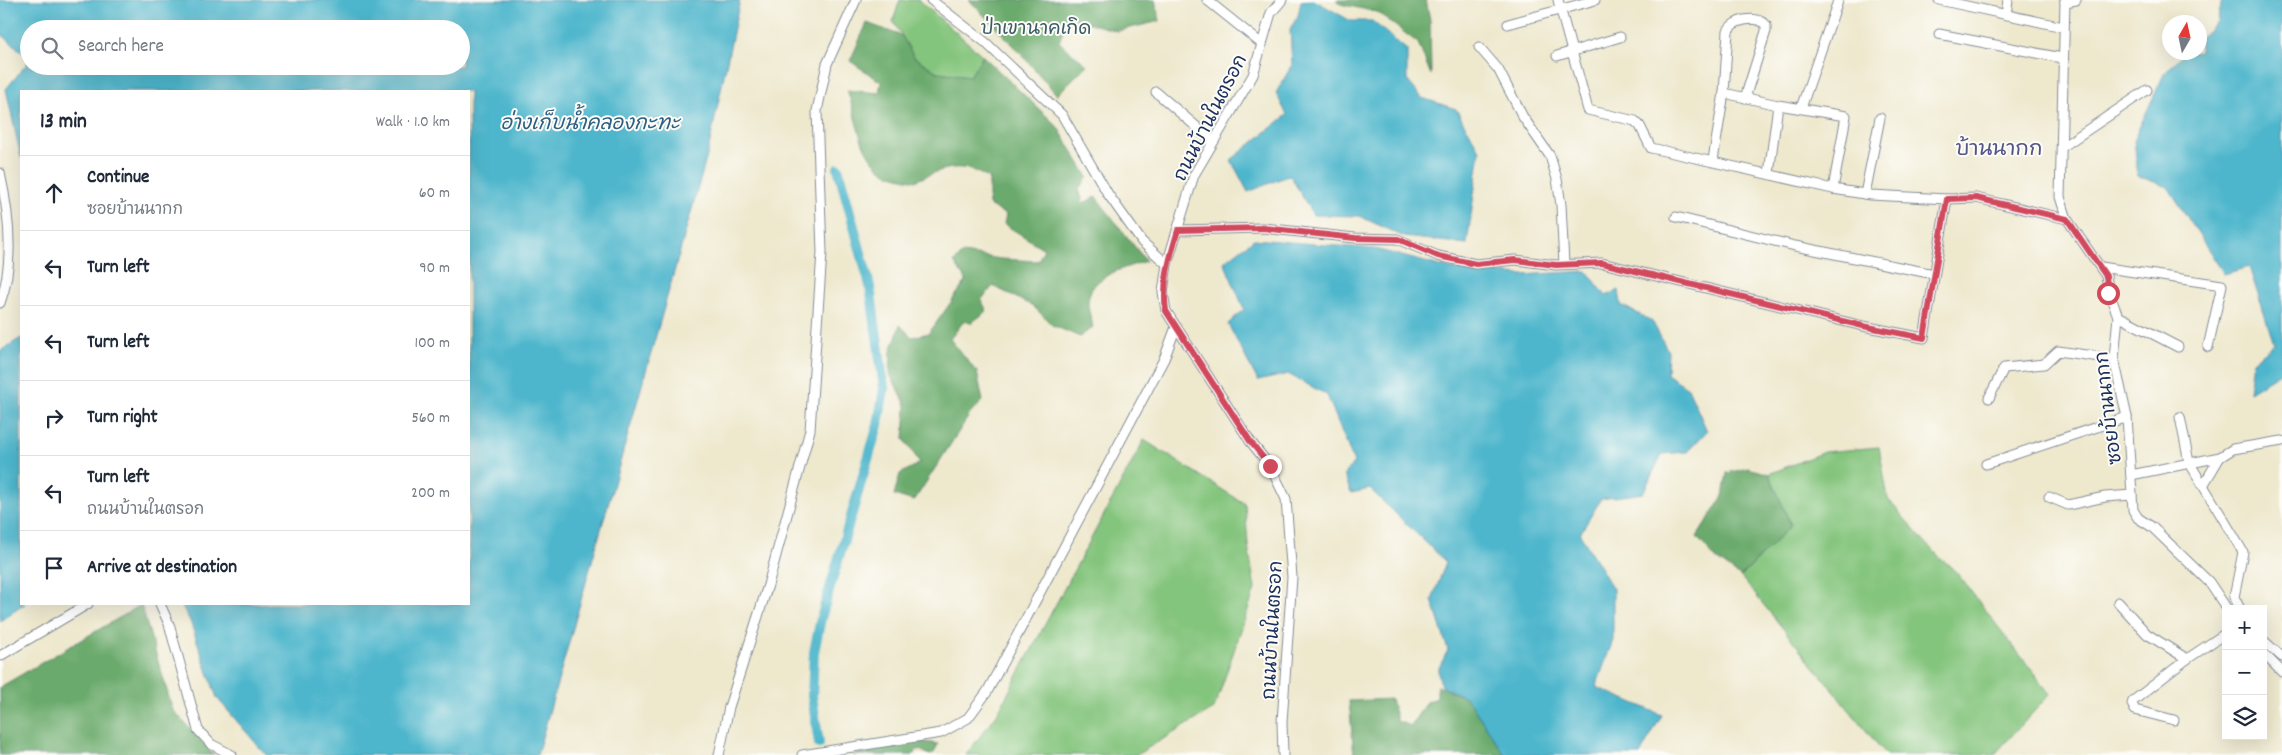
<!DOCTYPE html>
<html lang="en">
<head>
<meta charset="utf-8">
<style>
	body { margin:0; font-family:Dekko,"Playpen Sans Thai",sans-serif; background:#f6f6f7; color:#1f2937 }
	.controls { position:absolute; right:15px; bottom:15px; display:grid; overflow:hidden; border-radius:0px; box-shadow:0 5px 20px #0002 }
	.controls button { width:45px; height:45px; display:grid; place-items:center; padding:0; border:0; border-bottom:1px solid #e0e1e3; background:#fff; color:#1f2937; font:25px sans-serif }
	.compass { position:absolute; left:2162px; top:15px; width:45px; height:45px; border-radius:50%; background:#fff; box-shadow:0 5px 20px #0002; rotate:9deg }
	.stop { position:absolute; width:15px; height:15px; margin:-11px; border:4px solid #d1495b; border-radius:50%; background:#fff }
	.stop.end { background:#d1495b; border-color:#fff; box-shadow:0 1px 5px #0008 }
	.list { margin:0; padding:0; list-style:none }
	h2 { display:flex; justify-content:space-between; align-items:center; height:65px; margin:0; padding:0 20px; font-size:21px }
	h2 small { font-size:16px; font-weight:400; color:#747a83 }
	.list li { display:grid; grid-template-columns:32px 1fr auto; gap:15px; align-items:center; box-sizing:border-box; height:75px; padding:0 20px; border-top:1px solid #e0e1e3 }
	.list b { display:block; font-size:19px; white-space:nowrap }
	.list p { margin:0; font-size:16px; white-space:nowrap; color:#747a83 }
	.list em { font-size:16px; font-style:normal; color:#747a83 }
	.icon { flex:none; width:28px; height:28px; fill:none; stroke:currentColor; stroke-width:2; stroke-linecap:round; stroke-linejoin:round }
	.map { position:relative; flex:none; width:2282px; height:755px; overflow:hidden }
	.search { position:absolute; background:#fff; box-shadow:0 5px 20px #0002; left:20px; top:20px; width:450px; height:55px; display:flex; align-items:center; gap:12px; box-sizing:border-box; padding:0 18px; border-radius:28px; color:#747a83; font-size:19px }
	.panel { position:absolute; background:#fff; box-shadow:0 5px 20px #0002; left:20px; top:90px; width:450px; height:515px; border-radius:0px }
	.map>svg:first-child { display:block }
	.green { fill:#84c57d; stroke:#507a6e }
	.forest { fill:#6baa6c; stroke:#436c65 }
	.water { fill:#4eb6cc; stroke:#347295 }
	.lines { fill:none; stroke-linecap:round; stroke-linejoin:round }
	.canal { stroke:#4eb6cc; stroke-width:10 }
	.minor-casing { stroke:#848c96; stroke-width:11 }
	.minor { stroke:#fff; stroke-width:9 }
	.route { stroke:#d1495b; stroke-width:6 }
	.labels { text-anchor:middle; stroke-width:4; stroke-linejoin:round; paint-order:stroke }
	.park-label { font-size:19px; fill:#3a5c67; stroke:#fdfcf7 }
	.street-label { font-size:19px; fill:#1b2f5e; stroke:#fdfcf7 }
	.water-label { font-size:20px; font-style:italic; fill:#2d5e84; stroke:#fdfcf7 }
	.quarter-label { font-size:21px; fill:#545589; stroke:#fdfcf7 }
</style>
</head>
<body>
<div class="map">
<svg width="2282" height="755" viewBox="0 0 2282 755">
	<rect width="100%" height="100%" fill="#fdfcf7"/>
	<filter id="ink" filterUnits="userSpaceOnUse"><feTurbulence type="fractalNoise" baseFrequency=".02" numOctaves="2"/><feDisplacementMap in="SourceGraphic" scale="10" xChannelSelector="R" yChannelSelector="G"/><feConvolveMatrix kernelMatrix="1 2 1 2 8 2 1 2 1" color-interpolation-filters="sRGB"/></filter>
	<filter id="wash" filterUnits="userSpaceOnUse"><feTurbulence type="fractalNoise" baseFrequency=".0096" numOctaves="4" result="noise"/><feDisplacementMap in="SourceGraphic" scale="20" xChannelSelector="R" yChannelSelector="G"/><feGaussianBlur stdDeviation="1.12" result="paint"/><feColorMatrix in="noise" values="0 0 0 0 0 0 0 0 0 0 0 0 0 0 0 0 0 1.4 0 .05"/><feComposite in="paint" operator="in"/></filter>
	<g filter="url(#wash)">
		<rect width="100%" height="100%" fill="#eee8cd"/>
		<g class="green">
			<polygon points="900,0 919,0 983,56 970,76 937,72 914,57 893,21"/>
			<polygon points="1144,440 1245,504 1248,545 1255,589 1214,709 1136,755 966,755 997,714"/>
			<polygon points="1879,447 1888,499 1926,544 1956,572 2050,694 1994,755 1886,755 1741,577 1791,525 1769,474 1824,452"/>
		</g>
		<g class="forest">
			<polygon points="969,0 1155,0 1160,21 1117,31 1068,17 1059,42 1087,65 1057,95 1014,46"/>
			<polygon points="1336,0 1426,0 1430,20 1431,75 1418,43 1377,12 1340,4"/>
			<path d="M867,23L902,36L914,57L937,72L970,76L983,56L1057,126L1088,177L1079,189L1083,203L1096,197L1146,261C1125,268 1087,276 1088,304C1088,311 1092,320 1093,327L1080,337L1052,325L1033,306L993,286L981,300L987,311L971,323L964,321L950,339L977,372L983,401L970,414L914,501L894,495L900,474L920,463L904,439L906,405L890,374L891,351L900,325L912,337L929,333L966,281L954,262L963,253L1001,259L1038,261L1044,249L1004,224L1006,215L989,205V179C961,160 944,168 915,181C905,178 889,176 882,170C858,152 857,116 847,90L879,93L881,82L850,61Z"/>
			<polygon points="1748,468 1769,474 1791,525 1741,577 1716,559 1697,537 1723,496 1727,473"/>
			<polygon points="141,605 173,710 214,755 0,755 0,687"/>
			<polygon points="1437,686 1467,698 1505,755 1354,755 1349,701 1391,699 1397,721 1411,726 1426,702 1437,698"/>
			<polygon points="918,741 938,744 934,753 930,755 918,749 913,755 853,755"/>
		</g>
		<g class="water">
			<polygon points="0,0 740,0 707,156 537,755 266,755 217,698 190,621 181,604 469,604 469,91 21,91 21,158 6,89 29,61 29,66 461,66 461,29 29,29 29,58 0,33"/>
			<polygon points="1314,0 1351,21 1372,21 1407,50 1407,80 1422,98 1456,109 1480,151 1467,244 1404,237 1359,216 1313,215 1290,175 1248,192 1231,160 1287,115 1276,93 1292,65 1290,29 1298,16 1301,1"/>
			<polygon points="2222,0 2282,0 2282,372 2249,392 2253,361 2274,344 2249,267 2224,274 2168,187 2138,176 2134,139 2164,74 2184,53 2200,52 2200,37 2217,23"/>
			<polygon points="1254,239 1375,249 1452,269 1521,275 1587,271 1606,296 1619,290 1621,305 1652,321 1668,351 1667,374 1688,388 1707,431 1687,452 1662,454 1643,493 1601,499 1580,534 1613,589 1613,640 1596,687 1662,715 1640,755 1505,755 1467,698 1441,686 1438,670 1448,650 1432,600 1446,562 1370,489 1351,493 1344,475 1354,462 1327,395 1288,374 1258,381 1228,324 1244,309 1224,262"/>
			<polygon points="21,338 21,604 25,604 0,621 0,351"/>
		</g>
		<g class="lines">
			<polyline class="canal" points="819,744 812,696 814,652 821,618 878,425 884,388 870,286 838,168"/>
		</g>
	</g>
	<g filter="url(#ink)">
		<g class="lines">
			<defs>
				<g id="minor">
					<polyline points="931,0 985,42 1062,115 1108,194 1142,242 1167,264"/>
					<polyline points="1207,0 1262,44"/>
					<polyline points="1282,0 1271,13 1253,75 1194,175 1167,264 1163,292 1166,311 1250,441 1270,466 1286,499 1292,577 1282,722 1283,755"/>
					<polyline points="1558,0 1588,110 1635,121 1640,126 1651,148 1833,189 1871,195 1947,199 1976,198 2067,219"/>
					<polyline points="1939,0 2063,27"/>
					<polyline points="2065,0 2060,197 2067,219 2106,276 2109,293 2118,316 2114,359 2127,417 2133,510 2138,518 2152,527 2209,582 2227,609"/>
					<polyline points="2065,2 2076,0"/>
					<polyline points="2006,15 2008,0"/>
					<polyline points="1508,24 1595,0"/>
					<polyline points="1939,34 2062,58"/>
					<polyline points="1479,47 1498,69 1523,117 1550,156 1557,179 1561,205 1564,264"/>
					<polyline points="1557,56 1620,37"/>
					<polyline points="1156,92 1213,141"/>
					<path d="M1724,93L1728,31C1733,19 1757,15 1766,25V31L1745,98"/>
					<polyline points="1801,108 1838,1"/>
					<polyline points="2062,147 2147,90"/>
					<polyline points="1713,160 1724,93 1778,105 1846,116 1833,189"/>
					<path d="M0,173C9,213 15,263 0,303"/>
					<polyline points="1769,173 1778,105"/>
					<polyline points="1865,194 1880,118"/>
					<polyline points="1676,217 1795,246 1934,274"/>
					<polyline points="1179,230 1263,228 1355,238 1397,239 1438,256 1476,264 1515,260 1556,265 1602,263 1863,326 1924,338 1947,199"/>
					<polyline points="2101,267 2222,285 2208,347"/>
					<polyline points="2118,316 2178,347"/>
					<polyline points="1989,398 2004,368 2044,364 2058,351 2114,359"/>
					<polyline points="2180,417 2189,462 2243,552 2234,597 2240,609"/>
					<polyline points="1986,464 2127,417"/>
					<polyline points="2131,475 2220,457 2233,449 2282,441"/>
					<polyline points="2204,484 2220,457"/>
					<polyline points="2049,497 2068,505 2105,497 2132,495"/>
					<polyline points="2118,602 2147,634 2187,659"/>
					<polyline points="160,604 169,624 198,730 211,744 232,755"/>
					<polyline points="2263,640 2282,657"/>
					<polyline points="2263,653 2282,672"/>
					<polyline points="0,656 88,604"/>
					<polyline points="2174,720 2135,710 2132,704 2133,701 2187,659 2226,633"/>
					<polyline points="719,755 729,707 768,585 810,430 822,252 817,111 827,64 856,0"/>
					<polyline points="802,755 941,733 968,718 987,692 1164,359 1176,327"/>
				</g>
			</defs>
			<use href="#minor" class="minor-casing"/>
			<use href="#minor" class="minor"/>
		</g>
	</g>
	<g class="lines" filter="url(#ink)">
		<path class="route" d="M1270,466L1250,441L1166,311C1162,282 1170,257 1178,230L1263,228L1355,238L1398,239L1438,256L1476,264L1515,260L1556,265L1602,263L1863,326L1924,338L1947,199L1976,198L2067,219L2106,276L2108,293"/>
	</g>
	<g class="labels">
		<g class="park-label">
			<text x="1036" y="34">ป่าเขานาคเกิด</text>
		</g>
		<g class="street-label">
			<text transform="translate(1209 117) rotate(-63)" y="7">ถนนบ้านในตรอก</text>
			<text transform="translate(2107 408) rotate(-97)" y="7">ซอยบ้านนากก</text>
			<text transform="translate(1271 630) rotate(-87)" y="7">ถนนบ้านในตรอก</text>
		</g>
		<g class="water-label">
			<text x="590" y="129">อ่างเก็บน้ำคลองกะทะ</text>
		</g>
		<g class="quarter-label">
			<text x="1999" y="155">บ้านนากก</text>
		</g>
	</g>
</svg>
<div class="controls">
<button>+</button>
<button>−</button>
<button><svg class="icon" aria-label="layers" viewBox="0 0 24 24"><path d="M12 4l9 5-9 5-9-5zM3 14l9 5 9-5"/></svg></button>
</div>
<svg class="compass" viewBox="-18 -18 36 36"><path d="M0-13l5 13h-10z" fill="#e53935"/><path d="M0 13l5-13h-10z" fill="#747a83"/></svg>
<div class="stop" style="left:2108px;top:293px"></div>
<div class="stop end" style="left:1270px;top:466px"></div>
<div class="search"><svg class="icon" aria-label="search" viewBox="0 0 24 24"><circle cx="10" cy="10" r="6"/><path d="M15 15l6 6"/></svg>Search here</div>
<section class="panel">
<h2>13 min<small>Walk · 1.0 km</small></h2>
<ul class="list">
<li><svg class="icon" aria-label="ahead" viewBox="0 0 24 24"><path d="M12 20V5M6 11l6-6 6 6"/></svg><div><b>Continue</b><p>ซอยบ้านนากก</p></div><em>60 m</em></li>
<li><svg class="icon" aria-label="left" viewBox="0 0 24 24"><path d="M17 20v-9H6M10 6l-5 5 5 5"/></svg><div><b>Turn left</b></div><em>90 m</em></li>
<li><svg class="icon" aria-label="left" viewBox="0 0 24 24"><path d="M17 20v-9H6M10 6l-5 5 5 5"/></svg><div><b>Turn left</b></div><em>100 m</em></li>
<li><svg class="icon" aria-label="right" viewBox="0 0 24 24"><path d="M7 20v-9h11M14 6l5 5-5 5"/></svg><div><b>Turn right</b></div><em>560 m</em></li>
<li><svg class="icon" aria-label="left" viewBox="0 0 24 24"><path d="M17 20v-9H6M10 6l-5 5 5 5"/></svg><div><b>Turn left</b><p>ถนนบ้านในตรอก</p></div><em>200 m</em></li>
<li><svg class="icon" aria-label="arrive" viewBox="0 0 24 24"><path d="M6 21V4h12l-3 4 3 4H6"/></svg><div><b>Arrive at destination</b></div></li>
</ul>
</section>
</div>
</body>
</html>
